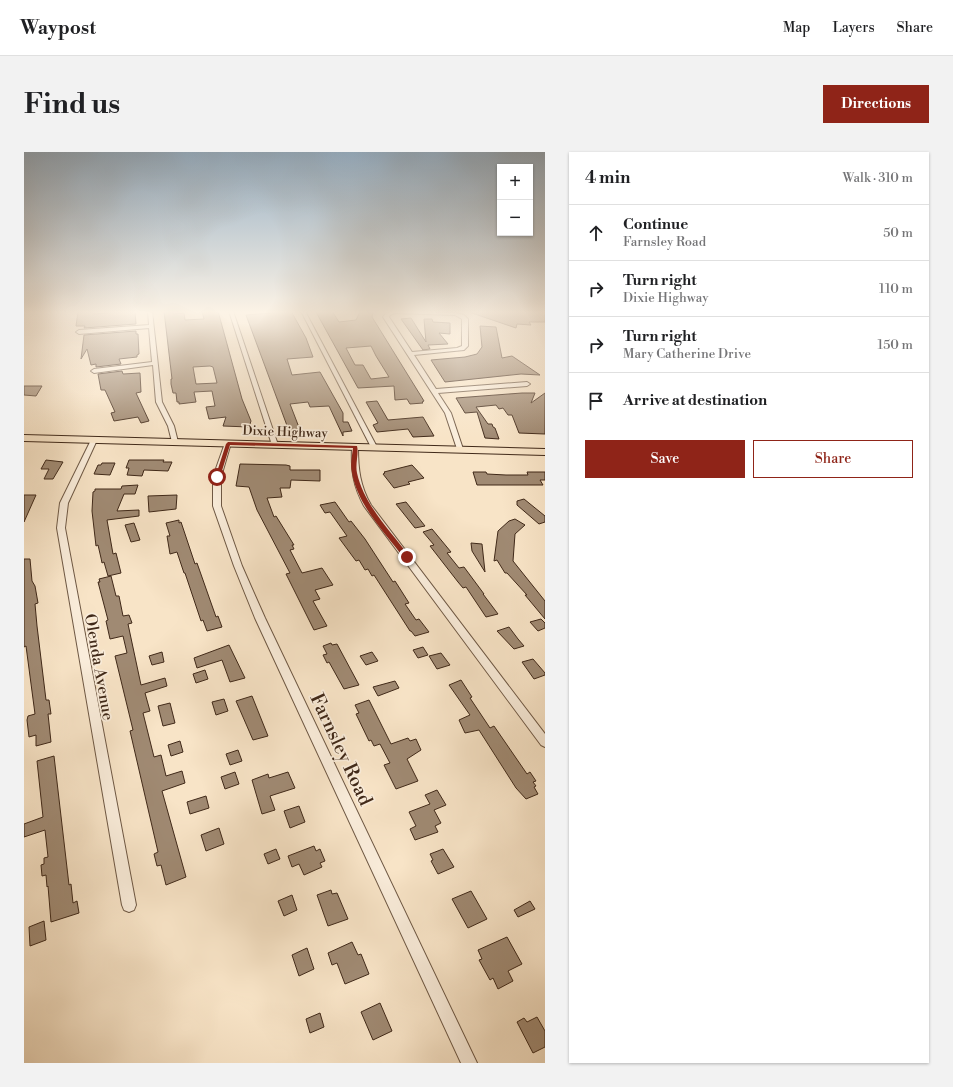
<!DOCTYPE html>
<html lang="en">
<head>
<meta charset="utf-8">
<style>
	body { margin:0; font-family:"Libre Bodoni",serif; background:#f2f2f2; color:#202124 }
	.controls { position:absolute; right:12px; top:12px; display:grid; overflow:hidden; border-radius:0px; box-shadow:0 1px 3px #0004 }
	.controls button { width:36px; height:36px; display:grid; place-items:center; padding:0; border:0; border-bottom:1px solid #e0e0e0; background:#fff; color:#202124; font:20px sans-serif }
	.stop { position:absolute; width:12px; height:12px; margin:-9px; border:3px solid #8f2418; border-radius:50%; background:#fff }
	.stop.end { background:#8f2418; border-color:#fff; box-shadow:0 1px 4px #0008 }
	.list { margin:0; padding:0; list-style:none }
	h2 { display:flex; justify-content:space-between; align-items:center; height:52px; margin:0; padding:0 16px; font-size:17px }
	h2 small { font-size:13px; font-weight:400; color:#757577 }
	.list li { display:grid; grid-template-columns:26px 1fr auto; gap:12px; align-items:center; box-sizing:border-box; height:56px; padding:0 16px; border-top:1px solid #e0e0e0 }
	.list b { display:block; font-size:15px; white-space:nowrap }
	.list p { margin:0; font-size:13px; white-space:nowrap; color:#757577 }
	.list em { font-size:13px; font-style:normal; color:#757577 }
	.actions { display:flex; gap:8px; padding:12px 16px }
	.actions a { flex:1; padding:9px 0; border:1px solid #8f2418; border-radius:0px; text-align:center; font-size:14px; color:#8f2418 }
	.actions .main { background:#8f2418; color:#fff }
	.icon { flex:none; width:22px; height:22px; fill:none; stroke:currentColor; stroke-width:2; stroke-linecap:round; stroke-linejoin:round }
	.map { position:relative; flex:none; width:521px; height:911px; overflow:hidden; border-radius:0px }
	header { display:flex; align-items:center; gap:24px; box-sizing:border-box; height:56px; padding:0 20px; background:#fff; border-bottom:1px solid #e0e0e0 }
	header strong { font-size:19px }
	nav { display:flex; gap:22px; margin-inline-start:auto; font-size:14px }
	.intro { display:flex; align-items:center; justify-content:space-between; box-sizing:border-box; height:96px; padding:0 24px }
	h1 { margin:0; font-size:28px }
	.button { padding:10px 18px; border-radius:0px; background:#8f2418; color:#fff; font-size:14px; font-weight:700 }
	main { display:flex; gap:24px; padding:0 24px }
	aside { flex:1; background:#fff; border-radius:0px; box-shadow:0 1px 3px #0004 }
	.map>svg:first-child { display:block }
	.building { fill:#a08a73; stroke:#402919; fill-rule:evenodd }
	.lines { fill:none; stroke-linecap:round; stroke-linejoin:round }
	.minor-casing { stroke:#6e5844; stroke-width:2 }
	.primary-casing { stroke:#402919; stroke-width:2 }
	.minor { fill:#faeddb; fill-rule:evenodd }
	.primary { fill:#f8e4c7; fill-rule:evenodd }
	.route { fill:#8f2418 }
	.labels { text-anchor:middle; stroke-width:3.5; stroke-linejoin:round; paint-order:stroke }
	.far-street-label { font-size:13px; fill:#402919; stroke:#faeddb }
	.street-label { font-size:16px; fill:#402919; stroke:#faeddb }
	.near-street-label { font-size:19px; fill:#402919; stroke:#faeddb }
</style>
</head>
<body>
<header>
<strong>Waypost</strong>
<nav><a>Map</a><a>Layers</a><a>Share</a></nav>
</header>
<div class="intro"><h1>Find us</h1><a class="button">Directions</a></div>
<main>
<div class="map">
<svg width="521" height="911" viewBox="0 0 521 911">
	<rect width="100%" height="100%" fill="#f8e4c7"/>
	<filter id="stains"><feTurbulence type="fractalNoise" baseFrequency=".005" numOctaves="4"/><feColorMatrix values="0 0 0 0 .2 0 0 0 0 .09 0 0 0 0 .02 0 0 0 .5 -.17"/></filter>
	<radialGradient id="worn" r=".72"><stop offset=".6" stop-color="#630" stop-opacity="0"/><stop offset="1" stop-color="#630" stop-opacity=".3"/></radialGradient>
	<g class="building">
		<polygon points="70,159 70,162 111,159 112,172 60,176 61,174 52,174 54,160"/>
		<path d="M140,159H149V162L160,161L161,168L180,167L178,159H194L218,247L227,269L225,275L199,274L202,265L185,267L182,255L191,254L188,239L170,240L172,250L155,252V250H153L152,241H149L147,232V227H148ZM186,214L189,215L193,231L172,232L169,215Z"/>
		<polygon points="257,159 267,159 282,186 289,205 263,207 268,223 296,220 319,261 319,270 324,270 328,279 319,280 319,284 305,254 286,255 284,250 266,252 276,278 265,279 222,163 258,160"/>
		<path d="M308,159L315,170L332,168L336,160H349L348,165L400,249L398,250L399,251L386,252L383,247L371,248L370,234L334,236L292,160ZM347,194L352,204L365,225L347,227L339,213H331L322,196Z"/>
		<polygon points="446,159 521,159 521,170 505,170 507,173 493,172 492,176 445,160"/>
		<polygon points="387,166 402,190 400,167 408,167 409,170 426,171 426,182 415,181 424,192 404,193 406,197 399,198 377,167"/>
		<polygon points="456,174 472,175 478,206 488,204 516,223 497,222 421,230 407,208 441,205 453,202 458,195"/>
		<polygon points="112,179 112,182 114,182 115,202 113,203 113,205 95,207 97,212 72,215 72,212 67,213 63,197 57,207 60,183"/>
		<polygon points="98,219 99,222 116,221 117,240 112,241 125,269 117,271 114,265 90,269 87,261 91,260 81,238 77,238 74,222"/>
		<polygon points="0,234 18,234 12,244 0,243"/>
		<polygon points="498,241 511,241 507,251 521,241 521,282 495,281 488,263 484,263 479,256 475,257 472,253 452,255 464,272 468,272 469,275 471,276 475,287 461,286 453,260 441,261 432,246"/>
		<polygon points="353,249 364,268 399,265 410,284 389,285 384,277 353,280 349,273 354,271 342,250"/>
		<polygon points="22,308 39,310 29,327 20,327 25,317 17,317"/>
		<polygon points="105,308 140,308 139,310 148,310 144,319 120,318 118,324 103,323 105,316 102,316"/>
		<polygon points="78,311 91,311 86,323 70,322 74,313 77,313"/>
		<polygon points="216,312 262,313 266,314 266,318 296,318 296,329 267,328 266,336 256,336 258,345 243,346 250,365 252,364 270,393 268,393 270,397 266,398 278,421 298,416 309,433 291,438 296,447 289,449 303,474 290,478 262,422 266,421 233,358 225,335 212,334"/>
		<polygon points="388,313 400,326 384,330 386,332 370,336 359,322 361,321 360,320"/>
		<polygon points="449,320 462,320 463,322 482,323 504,323 503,320 521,320 521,328 516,328 519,333 453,333"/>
		<polygon points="114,333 111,342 100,342 93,359 115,358 115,364 83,368 89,402 92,401 97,421 84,424 80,410 78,411 77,406 74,393 72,394 68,359 69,340 71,339 71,337 97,337 98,334"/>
		<polygon points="0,343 12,343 0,370"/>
		<polygon points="153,343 152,357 125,360 124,344"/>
		<polygon points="500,347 521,364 521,370 515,372 493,353 493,349"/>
		<polygon points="311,350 325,370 327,369 341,387 369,430 371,429 385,451 381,452 392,468 395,467 405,480 391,484 387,479 386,479 350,423 348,424 344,417 341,418 335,408 332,409 315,386 323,384 306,360 301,361 296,353"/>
		<polygon points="382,350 401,374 391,376 372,352"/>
		<polygon points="491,367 501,373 491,382 489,409 521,449 521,467 501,443 503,443 483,421 481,421 473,408 470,409 474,379 485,369"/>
		<polygon points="155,368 155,371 157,370 171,412 173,411 192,465 194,464 198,475 183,479 179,468 177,469 161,421 160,421 153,400 146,402 143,384 146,384 142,371"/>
		<polygon points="110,371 116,388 107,390 101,373"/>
		<polygon points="408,377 427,400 423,401 435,416 440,415 460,442 459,442 474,462 462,465 442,435 439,436 434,430 406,394 410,393 399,380"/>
		<polygon points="447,391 458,392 461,420 448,399"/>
		<polygon points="0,407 6,407 8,429 11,434 14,451 11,452 13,474 22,548 25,548 27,562 24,562 27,590 12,594 12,583 5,585 3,568 4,564 11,562 2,494 0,495"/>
		<polygon points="87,424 92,444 95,444 99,464 105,463 108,471 104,472 117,533 141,526 143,534 121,541 126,559 119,561 130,605 137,603 142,624 158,619 161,631 138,639 162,725 142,733 137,713 133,714 130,702 134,700 106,579 109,578 91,504 103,501 99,484 86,487 82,469 84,468 74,430 76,430 75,427"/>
		<polygon points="517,467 521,471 521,476 514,479 506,470"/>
		<polygon points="485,475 494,487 500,494 490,497 473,479"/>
		<polygon points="307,491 308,493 313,492 335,533 320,537 305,510 303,511 299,503 303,502 299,494"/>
		<polygon points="205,493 221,526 206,530 198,508 173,516 170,506"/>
		<polygon points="399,495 404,503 394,506 389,498"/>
		<polygon points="138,500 140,510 128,513 125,504"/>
		<polygon points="348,500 354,509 342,513 336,504"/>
		<polygon points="417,501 426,513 413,517 405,504"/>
		<polygon points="509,507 521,521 521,523 510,527 498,510"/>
		<polygon points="181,518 184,527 172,531 169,522"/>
		<polygon points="437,528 448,545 446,546 466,576 470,574 503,622 506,620 512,629 509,630 512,634 510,635 514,642 502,647 492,636 455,578 441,581 435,568 446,563 425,533"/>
		<polygon points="371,529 375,536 354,544 349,535"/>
		<polygon points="228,544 244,584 229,588 212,549"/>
		<polygon points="200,547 204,559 192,563 188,550"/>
		<polygon points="345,548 367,592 384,586 386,589 392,587 397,598 383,607 394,629 372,637 360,613 366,611 356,592 350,594 347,588 345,589 332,562 335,561 331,553"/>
		<polygon points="146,551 151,571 139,574 134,554"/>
		<polygon points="156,589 159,600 147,604 144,593"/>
		<polygon points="214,598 218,609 206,613 202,602"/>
		<polygon points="30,604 45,733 47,732 49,751 53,749 55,761 27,770 24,734 23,735 22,723 18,724 17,713 20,712 20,706 24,705 21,678 0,685 0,672 19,665 13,609"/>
		<polygon points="211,620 215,632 201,637 197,625"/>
		<polygon points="264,620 271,636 246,644 251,658 238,662 228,628 244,622 245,626"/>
		<polygon points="413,638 422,653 410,658 417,671 411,674 414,680 391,688 386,677 392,674 385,660 406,652 401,643"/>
		<polygon points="182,644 185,656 166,662 163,650"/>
		<polygon points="275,654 281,670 266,676 260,659"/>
		<polygon points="195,676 200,692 182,699 177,683"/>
		<polygon points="290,694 292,699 296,697 301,709 296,711 298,715 280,723 275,712 268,715 264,704"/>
		<polygon points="252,697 256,707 244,712 240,702"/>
		<polygon points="419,697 430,715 414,722 407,709 409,708 406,702"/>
		<polygon points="307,738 308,742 313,741 324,767 304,774 293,743"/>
		<polygon points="447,739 463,767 444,776 428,747"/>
		<polygon points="268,743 273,758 260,764 254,749"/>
		<polygon points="506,749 511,757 494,765 490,758"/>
		<polygon points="20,769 22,788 6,794 5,775"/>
		<polygon points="483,785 498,812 484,819 489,829 474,837 469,826 466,828 455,808 458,807 454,798"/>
		<polygon points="328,790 334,803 337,802 345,822 321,832 313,811 308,813 304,801"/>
		<polygon points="283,796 290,817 275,824 268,803"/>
		<polygon points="356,851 368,879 349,888 337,860"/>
		<polygon points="296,861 300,875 286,881 282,867"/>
		<polygon points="513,865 521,879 521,895 509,901 493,870 500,866 503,870"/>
	</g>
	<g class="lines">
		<defs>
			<g id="minor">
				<polygon points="124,159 128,159 138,250 150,274 154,290 151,292 148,290 144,274 132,250 129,213 70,221 67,219 70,217 128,210 125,176 55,182 52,180 55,178 125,173"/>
				<polygon points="205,159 209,159 254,293 253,294 249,294 248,293"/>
				<polygon points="277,159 281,159 353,295 352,296 350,297 347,295"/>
				<path d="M371,159L432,161L440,163L444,167V194L440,198L390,203L412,237L503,230L506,232L503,234L414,241L427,261L439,297L438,298H434L433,297L421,261L359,165L362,161ZM371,161L431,163L438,167V194L433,196L388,200L365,165L366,163Z"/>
				<polygon points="70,286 73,288 44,351 41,376 112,753 110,758 105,760 100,758 98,753 33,376 36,351 67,288"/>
				<polygon points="204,289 207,291 197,325 197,354 218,414 241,466 453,911 437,911 231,466 210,414 189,354 189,325 201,291"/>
				<path d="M331,293L334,295C334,317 336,334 347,353L521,582V595L517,593L340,354C329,333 327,319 328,295Z"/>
			</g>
			<polygon id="primary" points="0,283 521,297 521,303 0,289"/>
		</defs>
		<use href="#minor" class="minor-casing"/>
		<use href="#primary" class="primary-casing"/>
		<use href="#minor" class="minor"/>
		<use href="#primary" class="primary"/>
	</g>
	<linearGradient id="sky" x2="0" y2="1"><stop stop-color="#95aec3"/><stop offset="0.56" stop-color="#fcf3e6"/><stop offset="1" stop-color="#fcf3e6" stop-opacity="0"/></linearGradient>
	<rect width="521" height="286" fill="url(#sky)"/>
	<path class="route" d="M204,290L333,294C335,302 331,312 333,321C340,353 366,378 385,404V407H381C361,381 334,354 328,321C326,313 328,304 329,296L206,293L196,325L191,326L202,292Z"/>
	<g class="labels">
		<g class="far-street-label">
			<text transform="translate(261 279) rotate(2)" y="5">Dixie Highway</text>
		</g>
		<g class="street-label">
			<text transform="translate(76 515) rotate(80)" y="6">Olenda Avenue</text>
		</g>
		<g class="near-street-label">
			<text transform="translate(318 597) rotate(65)" y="7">Farnsley Road</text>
		</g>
	</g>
	<rect width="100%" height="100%" filter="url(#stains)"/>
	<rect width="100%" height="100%" fill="url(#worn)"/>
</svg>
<div class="controls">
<button>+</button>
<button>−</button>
</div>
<div class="stop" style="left:193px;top:325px"></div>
<div class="stop end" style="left:383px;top:405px"></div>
</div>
<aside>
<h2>4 min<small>Walk · 310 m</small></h2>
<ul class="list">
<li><svg class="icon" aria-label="ahead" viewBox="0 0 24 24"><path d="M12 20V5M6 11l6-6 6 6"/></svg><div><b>Continue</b><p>Farnsley Road</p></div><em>50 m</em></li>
<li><svg class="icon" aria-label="right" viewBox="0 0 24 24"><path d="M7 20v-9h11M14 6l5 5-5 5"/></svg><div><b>Turn right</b><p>Dixie Highway</p></div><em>110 m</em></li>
<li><svg class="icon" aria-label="right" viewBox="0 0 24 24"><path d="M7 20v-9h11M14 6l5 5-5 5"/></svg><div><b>Turn right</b><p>Mary Catherine Drive</p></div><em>150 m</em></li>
<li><svg class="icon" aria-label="arrive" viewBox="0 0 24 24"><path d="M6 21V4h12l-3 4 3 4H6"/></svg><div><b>Arrive at destination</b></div></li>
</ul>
<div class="actions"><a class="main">Save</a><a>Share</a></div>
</aside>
</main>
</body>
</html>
